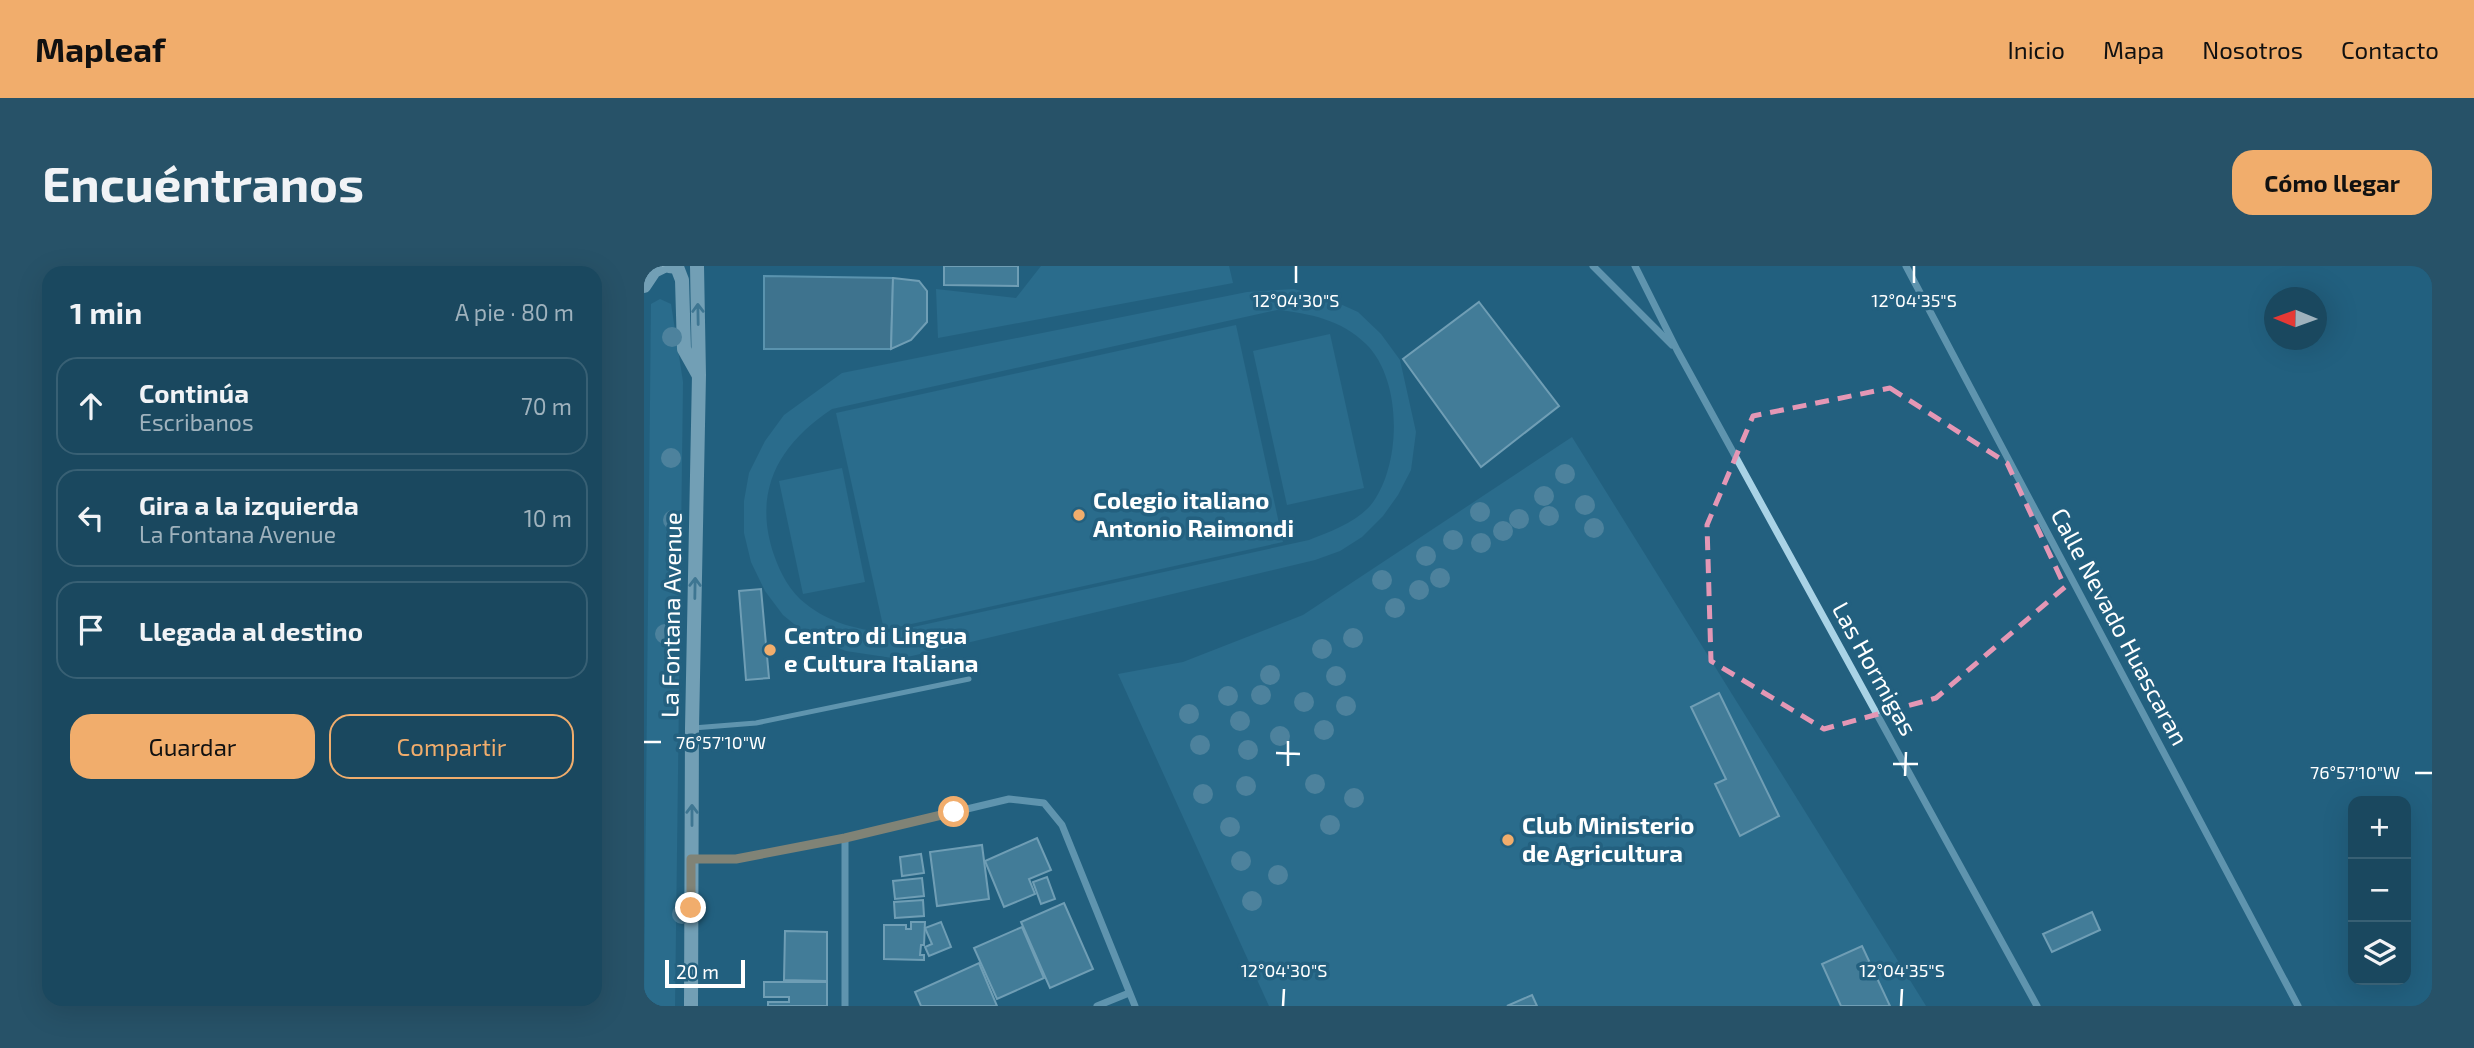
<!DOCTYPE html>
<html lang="es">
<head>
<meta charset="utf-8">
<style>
	body { margin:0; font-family:"Exo 2",sans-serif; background:#275268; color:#f1f3f6 }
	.controls { position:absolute; right:21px; bottom:21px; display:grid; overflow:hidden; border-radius:14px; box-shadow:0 7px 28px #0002 }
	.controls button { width:63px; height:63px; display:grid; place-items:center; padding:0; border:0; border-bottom:2px solid #386074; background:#1a485f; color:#f1f3f6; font:35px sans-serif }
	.compass { position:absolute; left:1620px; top:21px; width:63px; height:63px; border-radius:50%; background:#1a485f; box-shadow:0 7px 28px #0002; rotate:271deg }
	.scale { position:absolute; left:21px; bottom:18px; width:80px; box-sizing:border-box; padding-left:7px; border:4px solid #fff; border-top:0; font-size:19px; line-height:24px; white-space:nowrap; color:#fff; -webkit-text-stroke:5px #23607f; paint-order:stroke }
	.stop { position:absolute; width:21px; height:21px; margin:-16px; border:5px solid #f1ad6c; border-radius:50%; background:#fff }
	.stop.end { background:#f1ad6c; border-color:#fff; box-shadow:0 2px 7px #0008 }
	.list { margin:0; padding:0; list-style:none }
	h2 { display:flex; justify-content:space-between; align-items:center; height:91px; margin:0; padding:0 28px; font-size:30px }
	h2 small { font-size:23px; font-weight:400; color:#9fb2bd }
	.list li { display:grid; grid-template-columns:46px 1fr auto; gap:21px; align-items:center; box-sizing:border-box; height:98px; margin:0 14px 14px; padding:0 14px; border:2px solid #386074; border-radius:21px }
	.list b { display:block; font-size:26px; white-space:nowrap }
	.list p { margin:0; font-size:23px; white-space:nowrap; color:#9fb2bd }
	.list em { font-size:23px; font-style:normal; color:#9fb2bd }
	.actions { display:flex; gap:14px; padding:21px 28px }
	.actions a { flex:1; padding:16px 0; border:2px solid #f1ad6c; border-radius:21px; text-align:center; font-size:24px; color:#f1ad6c }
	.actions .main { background:#f1ad6c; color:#111 }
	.icon { flex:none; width:38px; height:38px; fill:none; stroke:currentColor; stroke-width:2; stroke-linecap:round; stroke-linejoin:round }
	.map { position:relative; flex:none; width:1788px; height:740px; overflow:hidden; border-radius:21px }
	header { display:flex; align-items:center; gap:42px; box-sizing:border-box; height:98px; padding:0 35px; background:#f1ad6c; color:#111 }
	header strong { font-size:33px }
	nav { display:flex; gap:38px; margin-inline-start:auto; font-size:24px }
	.intro { display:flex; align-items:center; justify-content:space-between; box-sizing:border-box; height:168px; padding:0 42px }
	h1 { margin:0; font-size:49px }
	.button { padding:18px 32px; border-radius:21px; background:#f1ad6c; color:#111; font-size:24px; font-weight:700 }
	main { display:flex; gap:42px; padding:0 42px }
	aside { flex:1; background:#1a485f; border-radius:21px; box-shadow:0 7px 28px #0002 }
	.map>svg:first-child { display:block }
	.green { fill:#347a9b; fill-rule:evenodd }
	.water { fill:#5f8ba0; stroke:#9dd0e7; stroke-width:2 }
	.building { fill:#699db6; stroke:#cce8f5; stroke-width:2 }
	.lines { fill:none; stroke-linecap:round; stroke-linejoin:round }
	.lane { stroke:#a9d3e6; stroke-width:5 }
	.street { stroke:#a9d3e6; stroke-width:7 }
	.secondary { stroke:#d3eaf5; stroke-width:14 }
	.tree { fill:#80abc0 }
	.oneway { stroke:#6190a8 }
	.route { stroke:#f1ad6c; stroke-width:9 }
	.marked { fill:none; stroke:#e497b5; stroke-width:5; stroke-dasharray:14 9; stroke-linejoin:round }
	.ticks { fill:none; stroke:#fff; stroke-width:2.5 }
	.poi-dot { fill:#f1ad6c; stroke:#23607f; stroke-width:2.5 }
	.labels { text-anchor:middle; stroke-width:7; stroke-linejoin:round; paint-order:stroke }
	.poi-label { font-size:24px; font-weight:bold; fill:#fff; stroke:#23607f; text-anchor:start }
	.street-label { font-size:24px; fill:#fff; stroke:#23607f }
	.ticks-label { font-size:18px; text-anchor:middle; fill:#fff; stroke:#23607f; stroke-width:7; stroke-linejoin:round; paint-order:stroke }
</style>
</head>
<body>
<header>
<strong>Mapleaf</strong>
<nav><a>Inicio</a><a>Mapa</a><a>Nosotros</a><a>Contacto</a></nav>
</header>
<div class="intro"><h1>Encuéntranos</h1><a class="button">Cómo llegar</a></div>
<main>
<aside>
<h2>1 min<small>A pie · 80 m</small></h2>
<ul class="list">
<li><svg class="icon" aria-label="ahead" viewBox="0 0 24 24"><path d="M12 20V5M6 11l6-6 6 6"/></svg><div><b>Continúa</b><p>Escribanos</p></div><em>70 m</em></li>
<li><svg class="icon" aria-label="left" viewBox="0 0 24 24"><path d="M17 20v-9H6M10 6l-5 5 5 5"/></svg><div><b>Gira a la izquierda</b><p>La Fontana Avenue</p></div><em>10 m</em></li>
<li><svg class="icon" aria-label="arrive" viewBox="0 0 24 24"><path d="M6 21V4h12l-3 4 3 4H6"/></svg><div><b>Llegada al destino</b></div></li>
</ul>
<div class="actions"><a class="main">Guardar</a><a>Compartir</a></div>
</aside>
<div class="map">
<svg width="1788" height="740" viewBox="0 0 1788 740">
	<rect width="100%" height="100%" fill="#23607f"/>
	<g class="green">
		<polygon points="397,0 585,0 589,17 294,72 292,23 372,32"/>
		<path d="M650,23L685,33L714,46L737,68L756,94L772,166L767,204L754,229L739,250L718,271L696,285L671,294L255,393L202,385L166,371L139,349L121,325L107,296L100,267V235L105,207L121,175L140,149L198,107L603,26ZM633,44C665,47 698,54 722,78C759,114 758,201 726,240C711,257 685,266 665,274L242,367C212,363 186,357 162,338C147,327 136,307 130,289C108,225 135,178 188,143Z"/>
		<polygon points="16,33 27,38 39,116 31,740 0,740 7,38"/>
		<polygon points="592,59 639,276 240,364 192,147"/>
		<polygon points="686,68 720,222 643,239 609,85"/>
		<polygon points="928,171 1282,740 625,740 474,408 539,396 659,349"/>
		<polygon points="198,202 221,316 159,328 135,215"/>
	</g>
	<polygon class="water" points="120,10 249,12 247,83 120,83"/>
	<g class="building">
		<polygon points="300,0 374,0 374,20 300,19"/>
		<polygon points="249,12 275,15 283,25 283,56 267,74 247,83"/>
		<polygon points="835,36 915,140 837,201 759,93"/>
		<polygon points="117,323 125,412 102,414 95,325"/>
		<polygon points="1075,427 1135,550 1096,570 1071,518 1082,513 1047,441"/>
		<polygon points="393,572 407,604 385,613 391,628 360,641 341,595"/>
		<polygon points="338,579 345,633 293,640 286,586"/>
		<polygon points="277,588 280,607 258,610 256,591"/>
		<polygon points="403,611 411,633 397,638 389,616"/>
		<polygon points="278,612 280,630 251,633 249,615"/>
		<polygon points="279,634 280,650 251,652 250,636"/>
		<polygon points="420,637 449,703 406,722 377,656"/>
		<polygon points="1448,646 1456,664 1408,686 1399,668"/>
		<polygon points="267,656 281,656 280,679 277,679 276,689 280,689 280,694 240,693 240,659 262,659 262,663 267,663"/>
		<polygon points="297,656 307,681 285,690 281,681 288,678 281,662"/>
		<polygon points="378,661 400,712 353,733 330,682"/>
		<polygon points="141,665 183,666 183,715 140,714"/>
		<polygon points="1218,680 1246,740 1197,740 1178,698"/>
		<polygon points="335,697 353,740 277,740 271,726"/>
		<polygon points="120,716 183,716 183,740 124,740 124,736 145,736 145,731 120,731"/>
		<polygon points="888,729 893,740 863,740"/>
	</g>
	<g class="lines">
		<polyline class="lane" points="49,462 112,457 325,413"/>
		<g class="street">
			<polyline points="949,0 1028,79"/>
			<polyline points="991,0 1033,84 1393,740"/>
			<polyline points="1262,0 1654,740"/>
			<polyline points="47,593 92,593 201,572 365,533 400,537 418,559 491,740"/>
			<polyline points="201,740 201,572"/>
			<polyline points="453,740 485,727"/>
		</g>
		<g class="secondary">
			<polyline points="25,0 33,1 38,14 40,83 54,108"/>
			<polyline points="0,20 10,5 20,0"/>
			<polyline points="47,740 48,462 55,109 53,0"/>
		</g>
	</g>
	<g class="tree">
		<circle cx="28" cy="71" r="10"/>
		<circle cx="27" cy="192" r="10"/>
		<circle cx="921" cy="208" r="10"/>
		<circle cx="900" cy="230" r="10"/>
		<circle cx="941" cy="239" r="10"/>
		<circle cx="836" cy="246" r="10"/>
		<circle cx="905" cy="250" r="10"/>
		<circle cx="875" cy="253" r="10"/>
		<circle cx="29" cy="254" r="10"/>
		<circle cx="950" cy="262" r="10"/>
		<circle cx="859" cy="265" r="10"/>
		<circle cx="809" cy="274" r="10"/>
		<circle cx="837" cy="277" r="10"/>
		<circle cx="782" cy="290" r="10"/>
		<circle cx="796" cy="312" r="10"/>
		<circle cx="738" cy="314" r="10"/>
		<circle cx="775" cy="324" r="10"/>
		<circle cx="751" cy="342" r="10"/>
		<circle cx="21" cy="368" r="10"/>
		<circle cx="709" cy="372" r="10"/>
		<circle cx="678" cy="383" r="10"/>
		<circle cx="626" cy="409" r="10"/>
		<circle cx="692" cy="410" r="10"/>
		<circle cx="617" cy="429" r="10"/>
		<circle cx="584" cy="430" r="10"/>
		<circle cx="660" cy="436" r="10"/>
		<circle cx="702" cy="440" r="10"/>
		<circle cx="545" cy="448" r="10"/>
		<circle cx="596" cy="455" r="10"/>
		<circle cx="680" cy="464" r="10"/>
		<circle cx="636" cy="470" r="10"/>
		<circle cx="556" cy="479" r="10"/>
		<circle cx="604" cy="484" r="10"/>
		<circle cx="671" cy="518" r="10"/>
		<circle cx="602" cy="520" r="10"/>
		<circle cx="559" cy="528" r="10"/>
		<circle cx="710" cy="532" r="10"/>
		<circle cx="686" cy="559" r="10"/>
		<circle cx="586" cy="561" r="10"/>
		<circle cx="597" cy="595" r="10"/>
		<circle cx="634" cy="609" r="10"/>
		<circle cx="608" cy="635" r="10"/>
		<circle cx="38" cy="648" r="10"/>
	</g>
	<defs><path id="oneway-shaft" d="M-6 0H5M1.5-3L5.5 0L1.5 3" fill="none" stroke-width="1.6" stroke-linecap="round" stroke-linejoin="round" transform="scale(1.75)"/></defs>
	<g class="oneway">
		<use href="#oneway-shaft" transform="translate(54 48) rotate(-91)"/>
		<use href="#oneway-shaft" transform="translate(51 322) rotate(-89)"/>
		<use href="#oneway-shaft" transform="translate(48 549) rotate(-90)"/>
	</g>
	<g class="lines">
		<polyline class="route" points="47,642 47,593 92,593 201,572 310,546"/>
	</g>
	<path d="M0 0H1788V740H0ZM1246,122L1363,197L1421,321L1292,432L1180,463L1067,395L1063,259L1109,150Z" fill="#23607f" fill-opacity=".55" fill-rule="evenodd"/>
	<path class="marked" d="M1246,122L1363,197L1421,321L1292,432L1180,463L1067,395L1063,259L1109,150Z"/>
	<path class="ticks" d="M652,17V0M1270,17V0M0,476H17M632,487L656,488M1249,498H1274M644,500V475M1771,507H1788M1261,510L1262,486M639,740L640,723M1257,740L1258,723"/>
	<g class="poi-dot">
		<circle cx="435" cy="249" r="7"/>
		<circle cx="126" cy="384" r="7"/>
		<circle cx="864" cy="574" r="7"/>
	</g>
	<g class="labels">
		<g class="poi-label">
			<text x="449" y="243">Colegio italiano<tspan x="449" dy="28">Antonio Raimondi</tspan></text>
			<text x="140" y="378">Centro di Lingua<tspan x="140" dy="28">e Cultura Italiana</tspan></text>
			<text x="878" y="568">Club Ministerio<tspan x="878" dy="28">de Agricultura</tspan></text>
		</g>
		<g class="street-label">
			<text transform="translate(28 349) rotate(-89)" y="8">La Fontana Avenue</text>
			<text transform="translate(1475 361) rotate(62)" y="8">Calle Nevado Huascaran</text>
			<text transform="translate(1230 403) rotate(61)" y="8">Las Hormigas</text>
		</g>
	</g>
	<g class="ticks-label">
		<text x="652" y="41">12°04'30"S</text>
		<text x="1270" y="41">12°04'35"S</text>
		<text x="77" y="483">76°57'10"W</text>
		<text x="1711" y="513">76°57'10"W</text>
		<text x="640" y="711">12°04'30"S</text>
		<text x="1258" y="711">12°04'35"S</text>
	</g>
</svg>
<div class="controls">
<button>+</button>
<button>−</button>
<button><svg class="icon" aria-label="layers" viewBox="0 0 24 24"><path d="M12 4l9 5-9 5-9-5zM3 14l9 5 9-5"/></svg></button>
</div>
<svg class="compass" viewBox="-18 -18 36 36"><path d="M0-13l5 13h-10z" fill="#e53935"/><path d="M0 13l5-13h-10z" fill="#9fb2bd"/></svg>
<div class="scale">20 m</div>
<div class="stop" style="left:310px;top:546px"></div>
<div class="stop end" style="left:47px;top:642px"></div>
</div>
</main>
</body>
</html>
